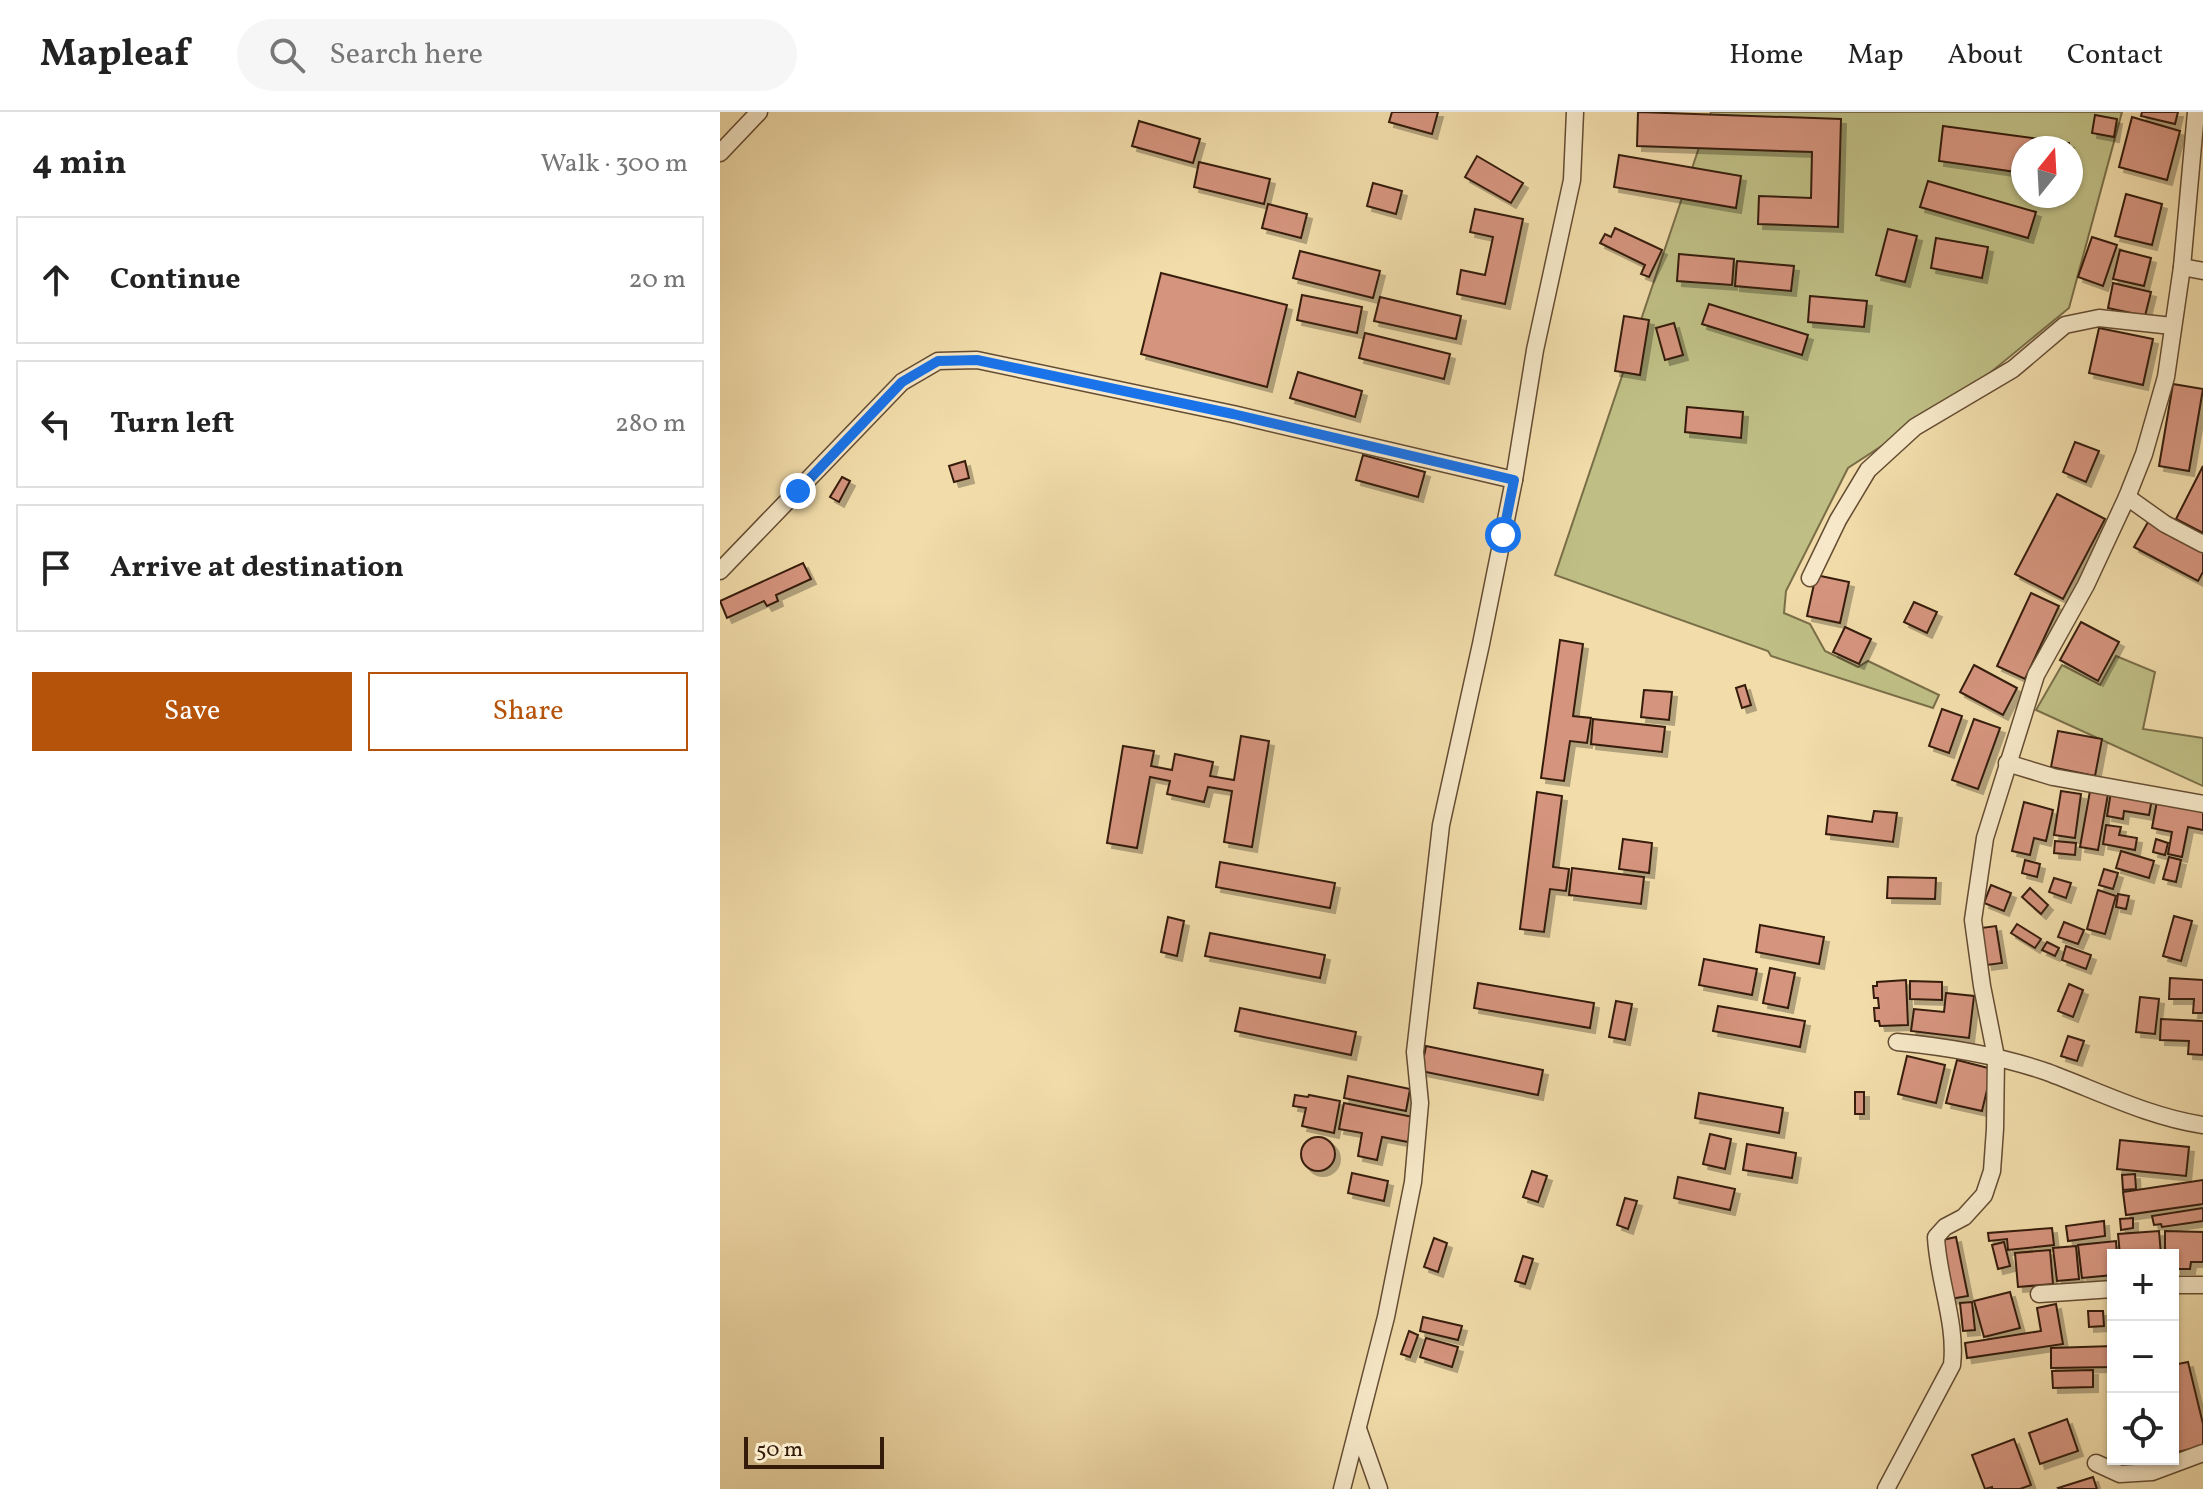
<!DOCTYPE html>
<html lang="en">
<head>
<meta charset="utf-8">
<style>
	body { margin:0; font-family:Vollkorn,serif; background:#f6f6f6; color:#222 }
	.controls { position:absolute; right:24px; bottom:24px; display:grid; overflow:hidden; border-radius:0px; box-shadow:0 2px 6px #0004 }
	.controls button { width:72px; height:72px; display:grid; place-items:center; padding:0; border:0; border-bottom:2px solid #e0e0e0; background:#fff; color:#222; font:40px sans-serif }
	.compass { position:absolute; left:1291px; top:24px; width:72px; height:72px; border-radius:50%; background:#fff; box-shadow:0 2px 6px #0004; rotate:18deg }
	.scale { position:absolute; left:24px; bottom:20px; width:140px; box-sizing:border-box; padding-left:8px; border:4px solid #351c0a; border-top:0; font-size:22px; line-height:28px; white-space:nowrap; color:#351c0a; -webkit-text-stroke:6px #f6e8c8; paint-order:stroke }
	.stop { position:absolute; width:24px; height:24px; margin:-18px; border:6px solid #1a73e8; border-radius:50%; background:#fff }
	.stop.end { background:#1a73e8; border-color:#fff; box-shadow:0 2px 8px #0008 }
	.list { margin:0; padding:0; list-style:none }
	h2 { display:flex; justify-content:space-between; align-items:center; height:104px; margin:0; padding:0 32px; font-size:34px }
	h2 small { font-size:26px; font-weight:400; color:#767676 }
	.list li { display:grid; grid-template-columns:52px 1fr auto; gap:24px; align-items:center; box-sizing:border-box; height:128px; margin:0 16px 16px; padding:0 16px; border:2px solid #e0e0e0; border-radius:0px }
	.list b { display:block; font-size:30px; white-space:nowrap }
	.list em { font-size:26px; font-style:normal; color:#767676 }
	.actions { display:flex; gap:16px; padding:24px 32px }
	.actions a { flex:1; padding:18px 0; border:2px solid #b45309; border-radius:0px; text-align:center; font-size:28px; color:#b45309 }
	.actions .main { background:#b45309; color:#fff }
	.icon { flex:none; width:44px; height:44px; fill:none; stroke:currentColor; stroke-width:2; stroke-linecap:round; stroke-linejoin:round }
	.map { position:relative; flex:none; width:1483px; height:1377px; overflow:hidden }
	header { display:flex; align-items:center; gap:48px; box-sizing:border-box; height:112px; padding:0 40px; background:#fff; border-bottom:2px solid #e0e0e0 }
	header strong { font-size:38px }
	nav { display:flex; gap:44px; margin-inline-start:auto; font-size:28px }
	.search { width:560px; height:72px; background:#f6f6f6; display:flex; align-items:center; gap:20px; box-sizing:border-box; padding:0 28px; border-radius:44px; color:#767676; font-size:30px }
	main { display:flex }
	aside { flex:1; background:#fff }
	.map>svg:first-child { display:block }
	.green { fill:#bfbf85; stroke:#7a6e48; stroke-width:2; fill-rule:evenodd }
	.building { fill:#d5947e; stroke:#351c0a; stroke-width:2; filter:url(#shadow) }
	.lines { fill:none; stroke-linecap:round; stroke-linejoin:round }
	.street-casing { stroke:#644c32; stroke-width:19 }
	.street { stroke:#f6e8c8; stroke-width:16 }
	.route { stroke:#1a73e8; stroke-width:10 }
</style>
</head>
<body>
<header>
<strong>Mapleaf</strong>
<div class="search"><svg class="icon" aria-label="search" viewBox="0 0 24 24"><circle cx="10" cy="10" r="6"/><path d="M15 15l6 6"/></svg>Search here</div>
<nav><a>Home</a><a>Map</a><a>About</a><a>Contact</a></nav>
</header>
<main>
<aside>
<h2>4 min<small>Walk · 300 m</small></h2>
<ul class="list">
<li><svg class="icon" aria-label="ahead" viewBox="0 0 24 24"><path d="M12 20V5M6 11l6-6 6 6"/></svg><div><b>Continue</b></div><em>20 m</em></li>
<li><svg class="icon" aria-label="left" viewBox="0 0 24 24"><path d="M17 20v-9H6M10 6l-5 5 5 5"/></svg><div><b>Turn left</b></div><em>280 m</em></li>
<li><svg class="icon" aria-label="arrive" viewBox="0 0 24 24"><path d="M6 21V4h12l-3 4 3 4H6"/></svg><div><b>Arrive at destination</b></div></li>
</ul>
<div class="actions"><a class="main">Save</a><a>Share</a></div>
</aside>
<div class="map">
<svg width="1483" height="1377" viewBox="0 0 1483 1377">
	<defs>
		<filter id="shadow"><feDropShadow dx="5" dy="5" stdDeviation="0" flood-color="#0004"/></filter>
	</defs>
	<rect width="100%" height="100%" fill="#f1dcaa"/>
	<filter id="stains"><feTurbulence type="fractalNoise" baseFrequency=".0025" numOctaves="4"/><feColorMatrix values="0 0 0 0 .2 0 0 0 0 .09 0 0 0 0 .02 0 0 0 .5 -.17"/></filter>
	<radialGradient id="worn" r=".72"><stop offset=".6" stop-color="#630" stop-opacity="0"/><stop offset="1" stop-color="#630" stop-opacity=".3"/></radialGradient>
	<g class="green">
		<path d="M991,0H1402L1349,196L1254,274L1128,356L1066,479L1064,501L1090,512L1105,539L1138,555L1148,549L1219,583L1213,596L1051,544L1048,539L835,463ZM1303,36H1351V84H1303Z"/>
		<polygon points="1396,544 1435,560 1423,617 1483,626 1483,674 1316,598 1342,553 1380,573"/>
	</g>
	<g class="building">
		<polygon points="672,0 718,0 712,22 669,10"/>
		<polygon points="918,0 1121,7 1118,115 1038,112 1039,84 1091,86 1092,40 917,34"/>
		<polygon points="1422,0 1458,0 1455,12 1421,4"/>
		<polygon points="1375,3 1397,7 1394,25 1372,21"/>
		<polygon points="1412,5 1460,19 1447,68 1399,55"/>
		<polygon points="419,9 480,27 473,51 412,34"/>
		<polygon points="1223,14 1349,31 1349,36 1303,36 1303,61 1219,49"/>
		<polygon points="899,43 1021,64 1016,96 894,75"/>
		<polygon points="757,44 803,71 791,91 745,65"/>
		<polygon points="479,50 550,67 544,92 474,75"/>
		<polygon points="1208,69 1316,100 1308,126 1200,95"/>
		<polygon points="653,71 682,79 676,102 647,94"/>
		<polygon points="1406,82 1442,92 1432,133 1395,124"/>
		<polygon points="548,92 587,102 581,126 542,116"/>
		<polygon points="755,97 803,107 785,192 737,182 741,158 765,163 773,125 750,120"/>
		<polygon points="895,116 942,138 929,165 921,162 925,153 880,131 885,122 891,125"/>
		<polygon points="1168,117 1197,124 1185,170 1156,163"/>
		<polygon points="1372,125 1397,133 1383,174 1358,165"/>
		<polygon points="1216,126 1268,135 1262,166 1211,156"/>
		<polygon points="1400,138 1431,146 1424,174 1393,167"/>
		<polygon points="580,139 660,159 653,186 573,166"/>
		<polygon points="959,142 1014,147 1012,173 957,169"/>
		<polygon points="1017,149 1074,154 1071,179 1015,174"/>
		<polygon points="441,161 567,193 547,275 421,242"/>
		<polygon points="1393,171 1431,180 1425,204 1388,196"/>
		<polygon points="582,183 642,195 637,221 577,208"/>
		<polygon points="1090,184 1147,189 1144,215 1088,210"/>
		<polygon points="660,185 741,204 736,227 654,209"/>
		<polygon points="989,192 1088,223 1082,243 982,212"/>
		<polygon points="904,204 929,208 920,263 895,259"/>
		<polygon points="954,211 963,243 945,248 936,216"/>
		<polygon points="1379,216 1433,227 1423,273 1369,261"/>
		<polygon points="645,221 730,242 724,267 639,246"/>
		<polygon points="578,260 642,279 635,305 570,286"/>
		<polygon points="1453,272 1483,277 1469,359 1439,354"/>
		<polygon points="967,295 1023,300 1021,326 965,320"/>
		<polygon points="1355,330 1379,339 1366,370 1343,360"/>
		<polygon points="643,343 705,360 698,385 636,368"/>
		<polygon points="245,349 249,366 234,370 229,354"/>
		<polygon points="1483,354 1483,421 1456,407"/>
		<polygon points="122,365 130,369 119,390 110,385"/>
		<polygon points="1337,382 1385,407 1343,487 1295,462"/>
		<polygon points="1428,410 1483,440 1483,460 1478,469 1414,435"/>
		<polygon points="83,451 91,467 56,483 58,489 47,494 44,489 7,506 0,489"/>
		<polygon points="1096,463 1129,470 1120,511 1087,504"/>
		<polygon points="1311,481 1339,494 1305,567 1277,554"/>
		<polygon points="1194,490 1217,500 1207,521 1184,510"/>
		<polygon points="1361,510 1399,530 1378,569 1340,548"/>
		<polygon points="1125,515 1151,527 1139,552 1113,540"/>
		<polygon points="840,528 863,532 853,604 871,606 867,631 850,629 844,669 821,666"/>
		<polygon points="1254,553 1297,576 1283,603 1240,580"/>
		<polygon points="1025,573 1031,593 1022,596 1016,576"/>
		<polygon points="924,578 952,580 949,608 921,605"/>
		<polygon points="1222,597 1242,604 1229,641 1209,634"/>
		<polygon points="873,607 945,615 942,640 871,632"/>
		<polygon points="1254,607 1280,616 1258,677 1232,668"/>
		<polygon points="1338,619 1382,627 1375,664 1331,655"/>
		<polygon points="521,624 549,629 532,735 504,730 512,679 488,675 484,690 447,682 450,669 430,665 417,736 387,731 403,634 434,639 431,654 452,658 455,642 493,650 490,664 514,668"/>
		<polygon points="1341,679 1361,682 1355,726 1334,723"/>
		<polygon points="1370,679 1388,682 1378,738 1360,735"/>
		<polygon points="817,680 842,684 833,755 849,757 846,779 830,777 824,820 800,817"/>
		<polygon points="1391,680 1432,687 1429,703 1404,699 1403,707 1387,704"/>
		<polygon points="1437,689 1483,698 1483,718 1468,715 1462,745 1448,742 1452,720 1432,716"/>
		<polygon points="1304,690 1333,698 1326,729 1314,726 1310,743 1292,739"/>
		<polygon points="1154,699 1177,701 1173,730 1106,722 1108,704 1152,710"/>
		<polygon points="1386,713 1401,715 1399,723 1417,726 1415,738 1383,732"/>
		<polygon points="903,727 932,731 929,761 899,757"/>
		<polygon points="1436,727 1448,731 1445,743 1433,740"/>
		<polygon points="1335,729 1356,731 1355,743 1334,741"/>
		<polygon points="1401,739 1434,749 1429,766 1396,756"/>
		<polygon points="1449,745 1461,748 1456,770 1443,767"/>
		<polygon points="1305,748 1320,752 1317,765 1302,761"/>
		<polygon points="500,750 615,771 610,796 496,775"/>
		<polygon points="852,756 924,765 921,792 849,783"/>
		<polygon points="1384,757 1398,761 1393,777 1379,773"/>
		<polygon points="1168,765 1216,766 1215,787 1167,786"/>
		<polygon points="1334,766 1351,771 1346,786 1329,780"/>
		<polygon points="1271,773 1291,781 1284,799 1264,791"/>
		<polygon points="1310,776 1328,793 1321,802 1302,785"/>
		<polygon points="1378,778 1396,784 1385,822 1367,817"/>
		<polygon points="1398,782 1409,784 1406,797 1396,795"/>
		<polygon points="1454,804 1472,809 1461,849 1443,844"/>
		<polygon points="448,805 464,809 457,844 441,840"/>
		<polygon points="1344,810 1364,818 1358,832 1338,825"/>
		<polygon points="1297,812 1321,827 1315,836 1291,821"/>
		<polygon points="1040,813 1104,825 1099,852 1036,840"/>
		<polygon points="1276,814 1282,851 1267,853 1261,816"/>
		<polygon points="490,821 605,843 600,866 485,844"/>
		<polygon points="1327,830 1339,836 1335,844 1322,838"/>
		<polygon points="1346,834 1371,843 1366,857 1342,848"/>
		<polygon points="984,847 1037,857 1032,883 979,873"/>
		<polygon points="1050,856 1075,861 1068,896 1043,891"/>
		<polygon points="1450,866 1483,868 1483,901 1473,901 1474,887 1449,887"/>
		<polygon points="1186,868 1188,913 1160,914 1159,909 1155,909 1154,896 1159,896 1158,886 1154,886 1153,874 1157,874 1157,870"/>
		<polygon points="1190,869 1222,870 1222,888 1190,887"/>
		<polygon points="758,871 874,891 870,916 754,896"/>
		<polygon points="1349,872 1363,878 1353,905 1338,899"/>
		<polygon points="1226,881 1254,884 1249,926 1191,919 1194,897 1224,900"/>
		<polygon points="1420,885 1439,887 1435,922 1416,920"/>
		<polygon points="896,889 912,892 905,928 889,925"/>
		<polygon points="998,894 1085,909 1080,935 993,919"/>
		<polygon points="520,896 636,920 631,943 515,919"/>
		<polygon points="1441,907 1483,909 1483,943 1468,942 1469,929 1440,928"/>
		<polygon points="1348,924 1364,929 1357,949 1341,944"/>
		<polygon points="706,934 823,958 818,983 701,959"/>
		<polygon points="1187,944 1225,953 1216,991 1178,982"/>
		<polygon points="1237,948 1272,957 1262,999 1226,991"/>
		<polygon points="628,964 690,977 686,999 624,986"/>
		<rect x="1135" y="980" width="9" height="22"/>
		<polygon points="979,981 1063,996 1059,1021 975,1006"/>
		<polygon points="575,983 588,985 589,983 620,989 614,1021 582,1014 586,996 573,994"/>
		<polygon points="624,991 693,1005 688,1030 662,1025 657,1048 638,1044 642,1021 619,1017"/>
		<polygon points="990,1022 1011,1027 1005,1057 983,1052"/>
		<circle cx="598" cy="1042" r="17"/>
		<polygon points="1400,1028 1469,1035 1466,1064 1397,1057"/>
		<polygon points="1027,1032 1076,1041 1072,1066 1023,1058"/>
		<polygon points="812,1059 827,1064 818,1090 803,1085"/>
		<polygon points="632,1061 668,1069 664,1089 628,1081"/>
		<polygon points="1415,1062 1416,1077 1403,1078 1402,1063"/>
		<polygon points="958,1065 1015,1077 1010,1098 954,1086"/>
		<polygon points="1483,1068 1483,1092 1406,1103 1403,1080"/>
		<polygon points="905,1086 917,1089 908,1117 897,1113"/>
		<polygon points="1483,1096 1483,1109 1442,1115 1441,1112 1434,1113 1432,1104"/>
		<polygon points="1413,1106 1413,1116 1401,1118 1400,1107"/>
		<polygon points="1384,1109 1385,1124 1348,1129 1346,1114"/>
		<polygon points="1332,1116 1334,1133 1288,1138 1287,1127 1269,1129 1268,1121"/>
		<polygon points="1439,1119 1441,1143 1400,1143 1398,1122"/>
		<polygon points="1445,1119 1483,1120 1483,1150 1471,1150 1470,1157 1456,1157 1456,1150 1453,1150 1453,1143 1445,1143"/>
		<polygon points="1236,1125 1248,1184 1230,1187 1218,1129"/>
		<polygon points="714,1126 727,1131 718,1160 704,1155"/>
		<polygon points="1396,1129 1397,1143 1393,1143 1393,1163 1362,1166 1358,1133"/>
		<polygon points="1284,1130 1290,1154 1278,1157 1272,1133"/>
		<polygon points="1356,1134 1359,1167 1337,1169 1333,1136"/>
		<polygon points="1330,1138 1333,1172 1298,1175 1295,1141"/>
		<polygon points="803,1144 813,1147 805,1172 795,1169"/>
		<polygon points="1290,1180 1300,1216 1264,1225 1254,1189"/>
		<polygon points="1252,1190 1255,1218 1243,1219 1240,1191"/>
		<polygon points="1336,1192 1343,1232 1247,1246 1245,1231 1321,1219 1317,1196"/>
		<polygon points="1368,1199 1383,1199 1384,1214 1369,1215"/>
		<polygon points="703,1205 742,1214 738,1228 700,1219"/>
		<polygon points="689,1219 698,1223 690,1245 681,1242"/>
		<polygon points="706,1226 738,1235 732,1255 700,1245"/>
		<polygon points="1393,1234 1393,1255 1331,1256 1331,1236"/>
		<polygon points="1468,1250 1483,1312 1483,1334 1458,1340 1453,1322 1453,1253"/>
		<polygon points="1373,1258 1373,1275 1333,1276 1332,1259"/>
		<polygon points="1347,1307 1358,1339 1320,1352 1309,1321"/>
		<polygon points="1294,1327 1311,1373 1300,1377 1272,1377 1272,1375 1265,1377 1252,1343"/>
		<polygon points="1373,1365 1377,1377 1339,1377 1338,1376"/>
	</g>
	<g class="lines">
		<defs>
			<g id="street">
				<polyline points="0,41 39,0"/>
				<polyline points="1462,155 1483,159"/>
				<polyline points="1407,385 1445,412 1483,432"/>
				<polyline points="0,459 182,270 218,249 257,248 513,302 794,368"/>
				<polyline points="1090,466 1118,408 1148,358 1195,315 1293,257 1345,213 1379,206 1452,214"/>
				<polyline points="1287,651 1333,665 1483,692"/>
				<path d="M1177,930C1228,935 1278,943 1327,960C1378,979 1429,1005 1483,1013"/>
				<polyline points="1453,1173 1483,1173"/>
				<polyline points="1319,1182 1393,1177"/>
				<polyline points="638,1317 659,1377"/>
				<polyline points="1376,1351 1400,1362 1432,1360 1483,1341"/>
				<polyline points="622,1377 666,1205 693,1070 700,991 695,940 721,713 761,532 794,368 815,238 852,68 855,0"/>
				<path d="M1166,1377L1232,1253C1237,1211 1218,1168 1216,1125L1225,1115L1244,1105L1264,1083L1272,1059L1275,1017L1276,945L1262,874L1253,808L1265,726L1316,563L1366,473L1407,385L1424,342L1446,265L1462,155L1476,0"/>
			</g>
		</defs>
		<use href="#street" class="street-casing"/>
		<use href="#street" class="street"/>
	</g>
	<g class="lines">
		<polyline class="route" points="78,379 182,270 218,249 257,248 513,302 794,368 783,423"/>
	</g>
	<rect width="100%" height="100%" filter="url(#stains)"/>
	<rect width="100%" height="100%" fill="url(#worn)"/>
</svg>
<div class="controls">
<button>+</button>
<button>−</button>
<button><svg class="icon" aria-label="locate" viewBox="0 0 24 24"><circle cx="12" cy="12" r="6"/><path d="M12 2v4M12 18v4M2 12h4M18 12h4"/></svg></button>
</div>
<svg class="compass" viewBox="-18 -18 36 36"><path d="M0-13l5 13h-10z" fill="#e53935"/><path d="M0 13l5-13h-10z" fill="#767676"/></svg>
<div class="scale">50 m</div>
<div class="stop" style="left:783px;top:423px"></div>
<div class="stop end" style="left:78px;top:379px"></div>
</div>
</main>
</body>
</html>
